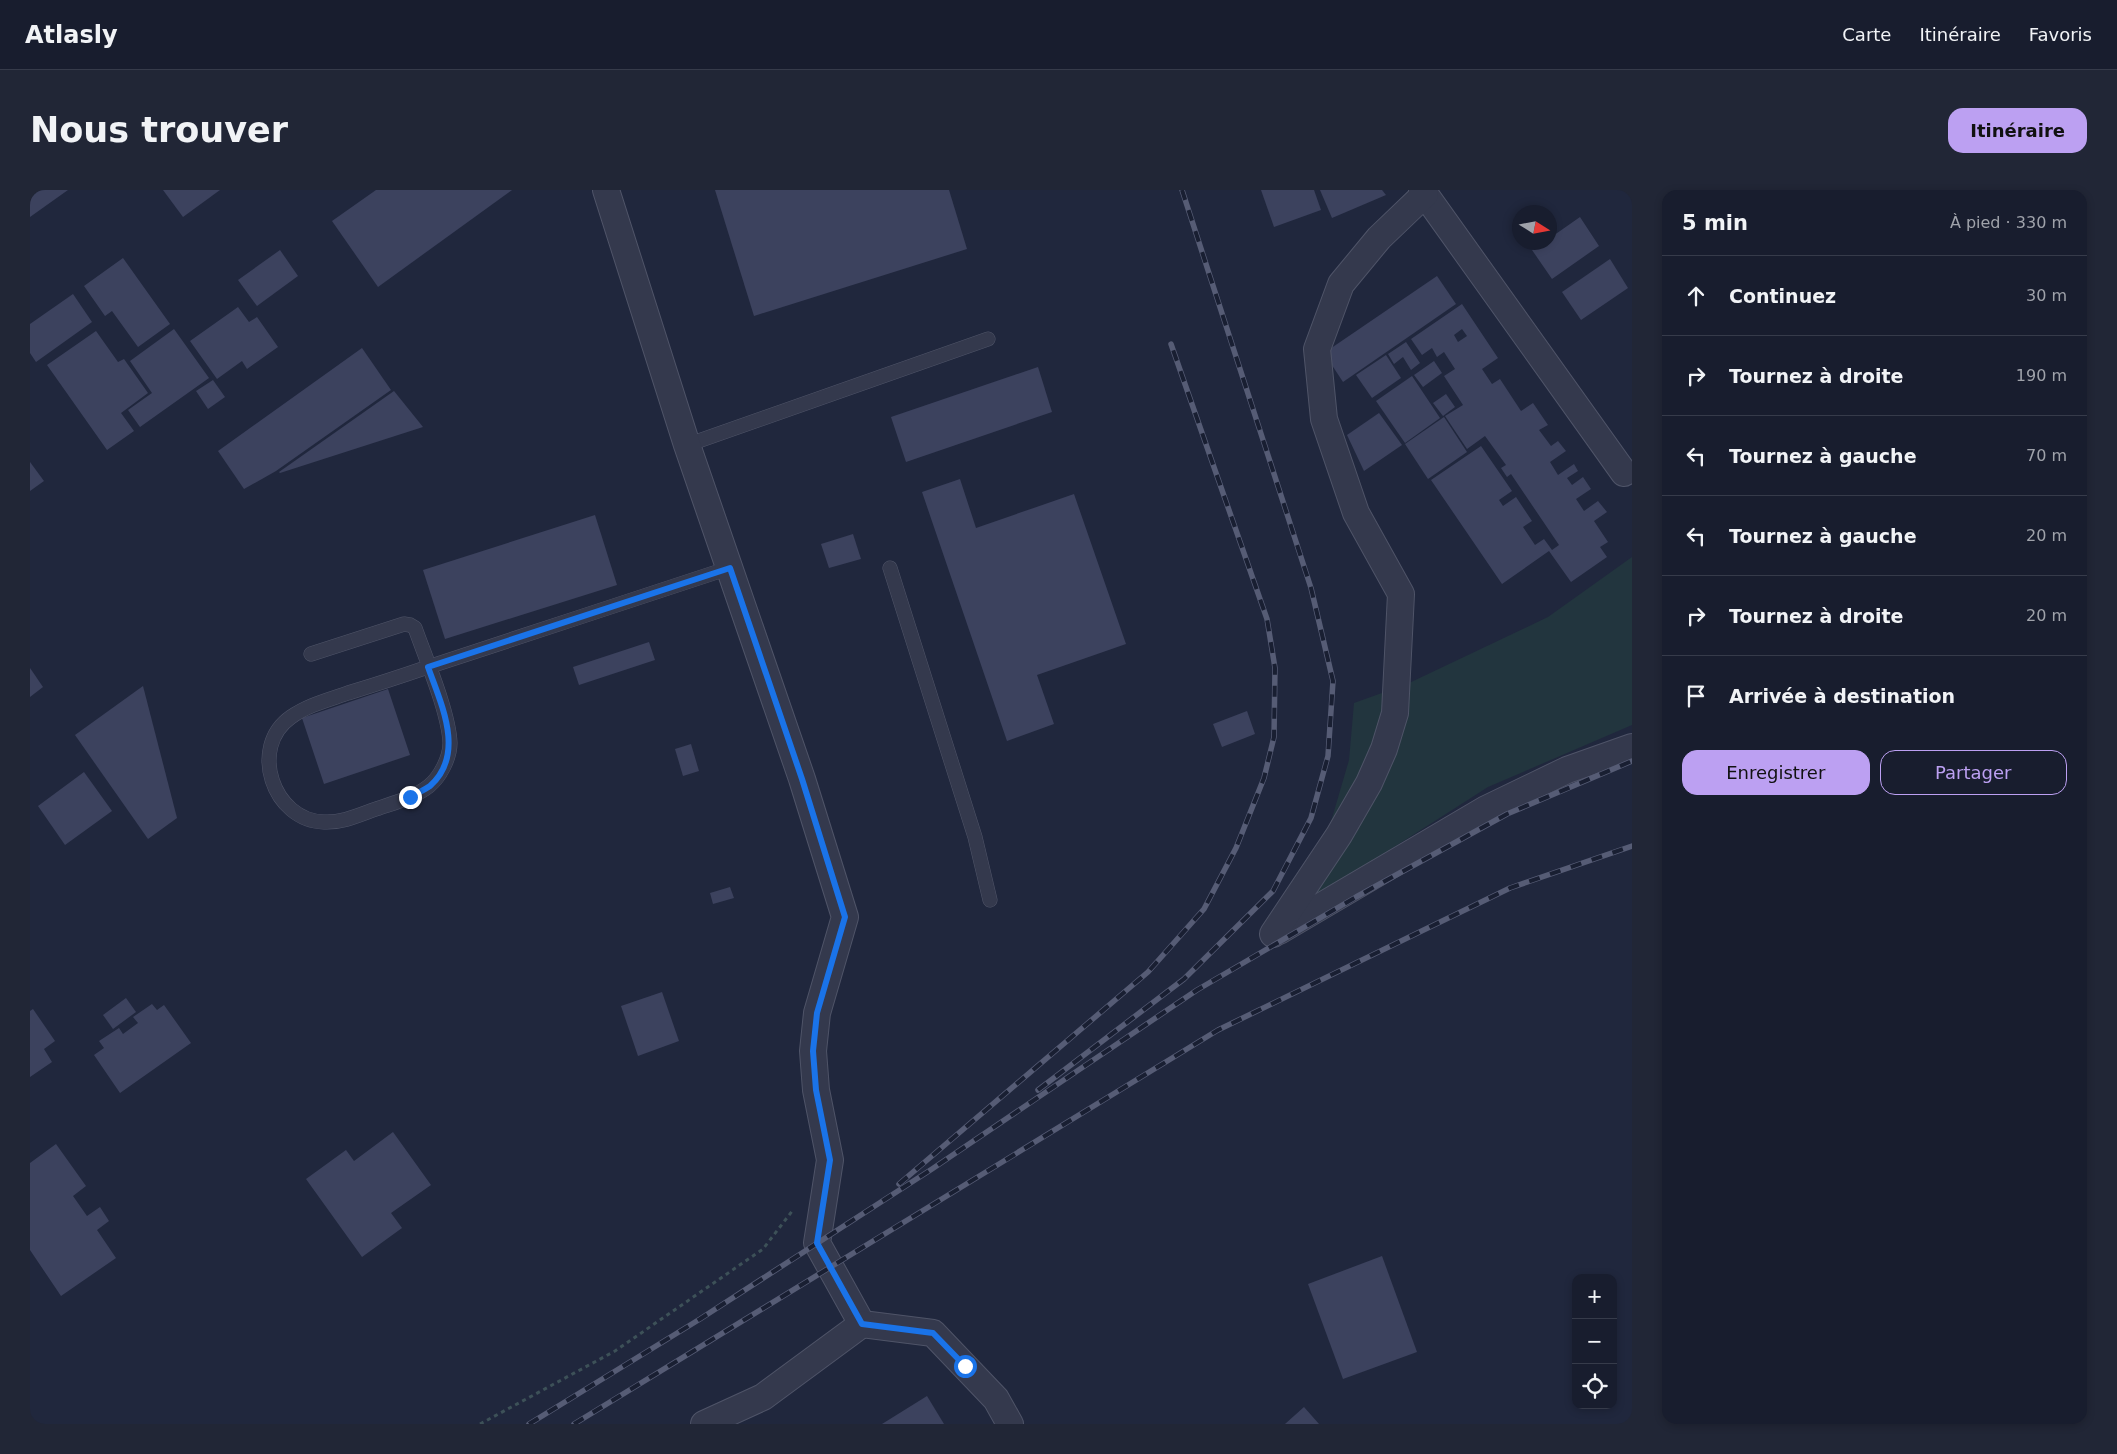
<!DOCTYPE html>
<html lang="fr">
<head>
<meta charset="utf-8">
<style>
	body { margin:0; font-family:"DejaVu Sans",sans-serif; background:#212636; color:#f1f3f6 }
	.controls { position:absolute; right:15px; bottom:15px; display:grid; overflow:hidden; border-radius:10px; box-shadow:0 2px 8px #0003 }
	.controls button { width:45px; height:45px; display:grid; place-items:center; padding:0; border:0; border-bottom:1px solid #363b4a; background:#181d2e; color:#f1f3f6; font:25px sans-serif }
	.compass { position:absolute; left:1482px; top:15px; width:45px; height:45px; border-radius:50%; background:#181d2e; box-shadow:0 2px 8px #0003; rotate:101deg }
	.stop { position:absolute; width:15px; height:15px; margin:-11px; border:4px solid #1a73e8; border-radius:50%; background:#fff }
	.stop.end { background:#1a73e8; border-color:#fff; box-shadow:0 1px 5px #0008 }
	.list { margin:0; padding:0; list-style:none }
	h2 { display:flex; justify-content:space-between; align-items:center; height:65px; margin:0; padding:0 20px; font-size:21px }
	h2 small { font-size:16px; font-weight:400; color:#9fa2aa }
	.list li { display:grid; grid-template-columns:32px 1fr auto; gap:15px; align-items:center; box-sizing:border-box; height:80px; padding:0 20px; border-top:1px solid #363b4a }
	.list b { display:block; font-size:19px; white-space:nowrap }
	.list em { font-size:16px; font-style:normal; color:#9fa2aa }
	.actions { display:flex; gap:10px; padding:15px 20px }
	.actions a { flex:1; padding:11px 0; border:1px solid #bca0f2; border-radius:15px; text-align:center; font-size:18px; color:#bca0f2 }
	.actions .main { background:#bca0f2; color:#111 }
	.icon { flex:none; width:28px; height:28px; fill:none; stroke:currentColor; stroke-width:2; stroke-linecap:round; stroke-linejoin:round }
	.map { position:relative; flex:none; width:1602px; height:1234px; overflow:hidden; border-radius:15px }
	header { display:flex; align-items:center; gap:30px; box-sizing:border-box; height:70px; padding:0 25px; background:#181d2e; border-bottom:1px solid #363b4a }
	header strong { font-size:24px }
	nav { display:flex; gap:28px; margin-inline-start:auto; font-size:18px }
	.intro { display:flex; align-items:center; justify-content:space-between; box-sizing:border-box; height:120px; padding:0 30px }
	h1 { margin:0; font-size:35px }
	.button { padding:12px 22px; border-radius:15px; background:#bca0f2; color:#111; font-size:18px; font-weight:700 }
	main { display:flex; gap:30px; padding:0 30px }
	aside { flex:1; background:#181d2e; border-radius:15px; box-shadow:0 2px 8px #0003 }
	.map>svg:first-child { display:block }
	.green { fill:#22353e }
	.building { fill:#3c425e; fill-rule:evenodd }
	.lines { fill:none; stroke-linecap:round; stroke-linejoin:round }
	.service-casing { stroke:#4f5468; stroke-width:15 }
	.minor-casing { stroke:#4f5468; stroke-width:28 }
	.path { stroke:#3d5158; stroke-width:3; stroke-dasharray:4 4; stroke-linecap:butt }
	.service { stroke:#34394d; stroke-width:14 }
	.minor { stroke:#34394d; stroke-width:26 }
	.rail-casing { stroke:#565c75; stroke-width:5.5 }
	.rail { stroke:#191f32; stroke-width:4; stroke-dasharray:11; stroke-linecap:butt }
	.route { stroke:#1a73e8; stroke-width:6 }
</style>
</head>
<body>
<header>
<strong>Atlasly</strong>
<nav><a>Carte</a><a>Itinéraire</a><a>Favoris</a></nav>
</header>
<div class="intro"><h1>Nous trouver</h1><a class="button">Itinéraire</a></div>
<main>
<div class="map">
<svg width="1602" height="1234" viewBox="0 0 1602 1234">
	<rect width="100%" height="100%" fill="#20273d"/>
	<polygon class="green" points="1602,367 1602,535 1458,597 1250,730 1300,635 1319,570 1324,513 1377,494 1518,427"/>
	<g class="building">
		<polygon points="0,0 38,0 0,27"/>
		<polygon points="133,0 190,0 153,27"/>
		<polygon points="346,0 482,0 348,97 302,31"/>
		<polygon points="685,0 919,0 937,59 724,126"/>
		<polygon points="1231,0 1284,0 1291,20 1244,37"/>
		<polygon points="1290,0 1352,0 1356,5 1302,28"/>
		<polygon points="1550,27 1569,56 1522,89 1502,60 1513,52 1520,52 1520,48"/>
		<polygon points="250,60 268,86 227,116 208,90"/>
		<polygon points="93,68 140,134 108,157 82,121 75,126 54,96"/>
		<polygon points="1580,69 1598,98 1551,130 1532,102"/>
		<polygon points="1407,86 1426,114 1313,192 1294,163"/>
		<polygon points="43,104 62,132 6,172 0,163 0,134"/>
		<path d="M1432,114L1468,168L1452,179L1462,194L1470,189L1491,221L1503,213L1518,235L1509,240L1521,256L1528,251L1536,261L1520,272L1528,285L1544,274L1548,281L1537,288L1542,295L1553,287L1561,299L1546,309L1554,321L1568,311L1577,322L1564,331L1578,352L1570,357L1577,367L1541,392L1519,361L1472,394L1401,290L1451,256L1482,301L1469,310L1473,316L1486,307L1502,331L1493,337L1505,355L1514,349L1522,360L1529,355L1481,284L1477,287L1471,278L1476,275L1455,246L1437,259L1415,226L1433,215L1414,186L1425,179L1414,162L1407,167L1402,158L1392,165L1381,149ZM1432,139L1437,146L1428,152L1424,145Z"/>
		<polygon points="208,117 219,132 227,127 248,157 217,179 212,171 187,189 160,151"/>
		<polygon points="144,139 179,188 110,237 98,220 122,203 100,171"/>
		<polygon points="66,141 88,172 94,169 118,203 91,223 104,241 77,260 17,175"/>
		<polygon points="1376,152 1390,173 1381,180 1373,167 1364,174 1358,164"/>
		<polygon points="332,158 361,200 246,281 214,299 188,261"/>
		<polygon points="1356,165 1371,188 1342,208 1326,185"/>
		<polygon points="1404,171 1412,183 1393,197 1384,185"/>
		<polygon points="1008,177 1022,222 876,272 861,227"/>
		<polygon points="1382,186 1410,228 1375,253 1346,211"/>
		<polygon points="183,190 195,207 178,219 166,201"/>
		<polygon points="364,201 393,237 250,283 249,282"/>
		<polygon points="1416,204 1425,217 1413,226 1403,213"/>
		<polygon points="1349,223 1372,255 1334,281 1317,245"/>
		<polygon points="1414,227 1437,262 1398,289 1375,254"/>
		<polygon points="0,272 14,291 0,301"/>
		<polygon points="930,289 946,338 1044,304 1096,454 1007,485 1024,534 977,551 892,302"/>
		<polygon points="565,325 587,395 415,449 393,380"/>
		<polygon points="823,344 831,369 799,378 791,354"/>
		<polygon points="619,452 625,470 549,495 543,477"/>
		<polygon points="0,478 13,497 0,507"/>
		<polygon points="113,496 147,628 118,649 45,545"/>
		<polygon points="358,499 380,565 294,594 272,528"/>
		<polygon points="1217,521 1225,544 1192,557 1183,534"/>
		<polygon points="661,554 669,581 653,586 645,559"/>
		<polygon points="54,582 82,621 35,655 8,616"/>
		<polygon points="700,697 704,708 683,714 680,703"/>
		<polygon points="632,802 649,851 608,866 591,816"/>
		<polygon points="96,808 106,822 83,839 73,825"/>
		<polygon points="122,814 127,820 134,815 161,853 90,903 64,865 74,858 69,851 89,838 93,844 108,833 103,827"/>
		<polygon points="3,819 25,851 14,859 22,872 0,887 0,821"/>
		<polygon points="363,942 401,995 361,1023 372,1038 332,1067 276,989 316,960 324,971"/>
		<polygon points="26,954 56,996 43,1006 57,1026 70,1017 79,1031 67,1040 86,1068 31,1106 0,1060 0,973"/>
		<polygon points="1352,1066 1387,1162 1313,1189 1278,1094"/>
		<polygon points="897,1206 914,1234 852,1234"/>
		<polygon points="1274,1217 1289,1234 1255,1234"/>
	</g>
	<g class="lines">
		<defs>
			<g id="service">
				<polyline points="657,255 958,149"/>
				<polyline points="860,378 945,647 960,710"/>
				<path d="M281,464L374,434L380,435L385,438C396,469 419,523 420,553C420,568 410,587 399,596C384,608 363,613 346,619C329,625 312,633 294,632C243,631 218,557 261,527C278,515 298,510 318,503C344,495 369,487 395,478C496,445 598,411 699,378"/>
			</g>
			<g id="minor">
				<polyline points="576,0 657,255 772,589 815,727 787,823 783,861 786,900 800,970 787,1053 832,1134 903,1143 966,1209 980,1234"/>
				<polyline points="1392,0 1594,283"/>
				<polyline points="1249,741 1456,619 1537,580 1602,557"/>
				<polyline points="1243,744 1309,645 1339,593 1354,559 1365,523 1371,404 1326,323 1294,229 1287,159 1311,94 1349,48 1395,4"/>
				<polyline points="674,1234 733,1207 832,1134"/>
			</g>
		</defs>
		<use href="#service" class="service-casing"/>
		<use href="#minor" class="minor-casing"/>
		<polyline class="path" points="450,1234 585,1161 733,1059 763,1020"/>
		<use href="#service" class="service"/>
		<use href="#minor" class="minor"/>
		<defs>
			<g id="rail">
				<polyline points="1008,900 1154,789 1243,701 1281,628 1298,566 1303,491 1281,398 1152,0"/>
				<polyline points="869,994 1118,782 1174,719 1206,658 1234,588 1244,547 1245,478 1237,429 1141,154"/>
				<polyline points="499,1234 670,1129 902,979 1167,800 1326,707 1477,624 1602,571"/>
				<polyline points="544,1234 1188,840 1480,698 1602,656"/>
			</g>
		</defs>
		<use href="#rail" class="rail-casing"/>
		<use href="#rail" class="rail"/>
	</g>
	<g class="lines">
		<path class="route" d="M380,607C386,604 394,600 400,596C436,564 411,514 398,477L700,378L772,589L815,727L787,823L783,861L786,900L800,970L787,1053L832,1134L903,1143L935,1176"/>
	</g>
</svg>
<div class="controls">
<button>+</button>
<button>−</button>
<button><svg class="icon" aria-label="locate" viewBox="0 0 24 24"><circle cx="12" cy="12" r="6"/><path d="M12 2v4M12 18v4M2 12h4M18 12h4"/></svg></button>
</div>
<svg class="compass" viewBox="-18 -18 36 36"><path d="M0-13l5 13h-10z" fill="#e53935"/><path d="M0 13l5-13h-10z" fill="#9fa2aa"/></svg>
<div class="stop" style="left:935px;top:1176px"></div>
<div class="stop end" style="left:380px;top:607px"></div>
</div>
<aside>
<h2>5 min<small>À pied · 330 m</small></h2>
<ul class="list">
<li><svg class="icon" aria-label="ahead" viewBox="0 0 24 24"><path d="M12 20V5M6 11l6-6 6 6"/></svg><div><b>Continuez</b></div><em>30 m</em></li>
<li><svg class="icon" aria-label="right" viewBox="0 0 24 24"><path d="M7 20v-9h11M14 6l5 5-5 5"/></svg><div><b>Tournez à droite</b></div><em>190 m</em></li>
<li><svg class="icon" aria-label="left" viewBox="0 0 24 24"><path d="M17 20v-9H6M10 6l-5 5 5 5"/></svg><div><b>Tournez à gauche</b></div><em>70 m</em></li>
<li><svg class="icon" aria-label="left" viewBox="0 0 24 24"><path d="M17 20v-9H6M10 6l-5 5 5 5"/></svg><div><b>Tournez à gauche</b></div><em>20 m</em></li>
<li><svg class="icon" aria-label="right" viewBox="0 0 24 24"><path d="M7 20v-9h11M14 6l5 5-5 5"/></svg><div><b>Tournez à droite</b></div><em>20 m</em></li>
<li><svg class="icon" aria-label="arrive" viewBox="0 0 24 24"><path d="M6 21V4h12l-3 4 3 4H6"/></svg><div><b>Arrivée à destination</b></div></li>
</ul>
<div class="actions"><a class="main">Enregistrer</a><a>Partager</a></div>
</aside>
</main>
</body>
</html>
